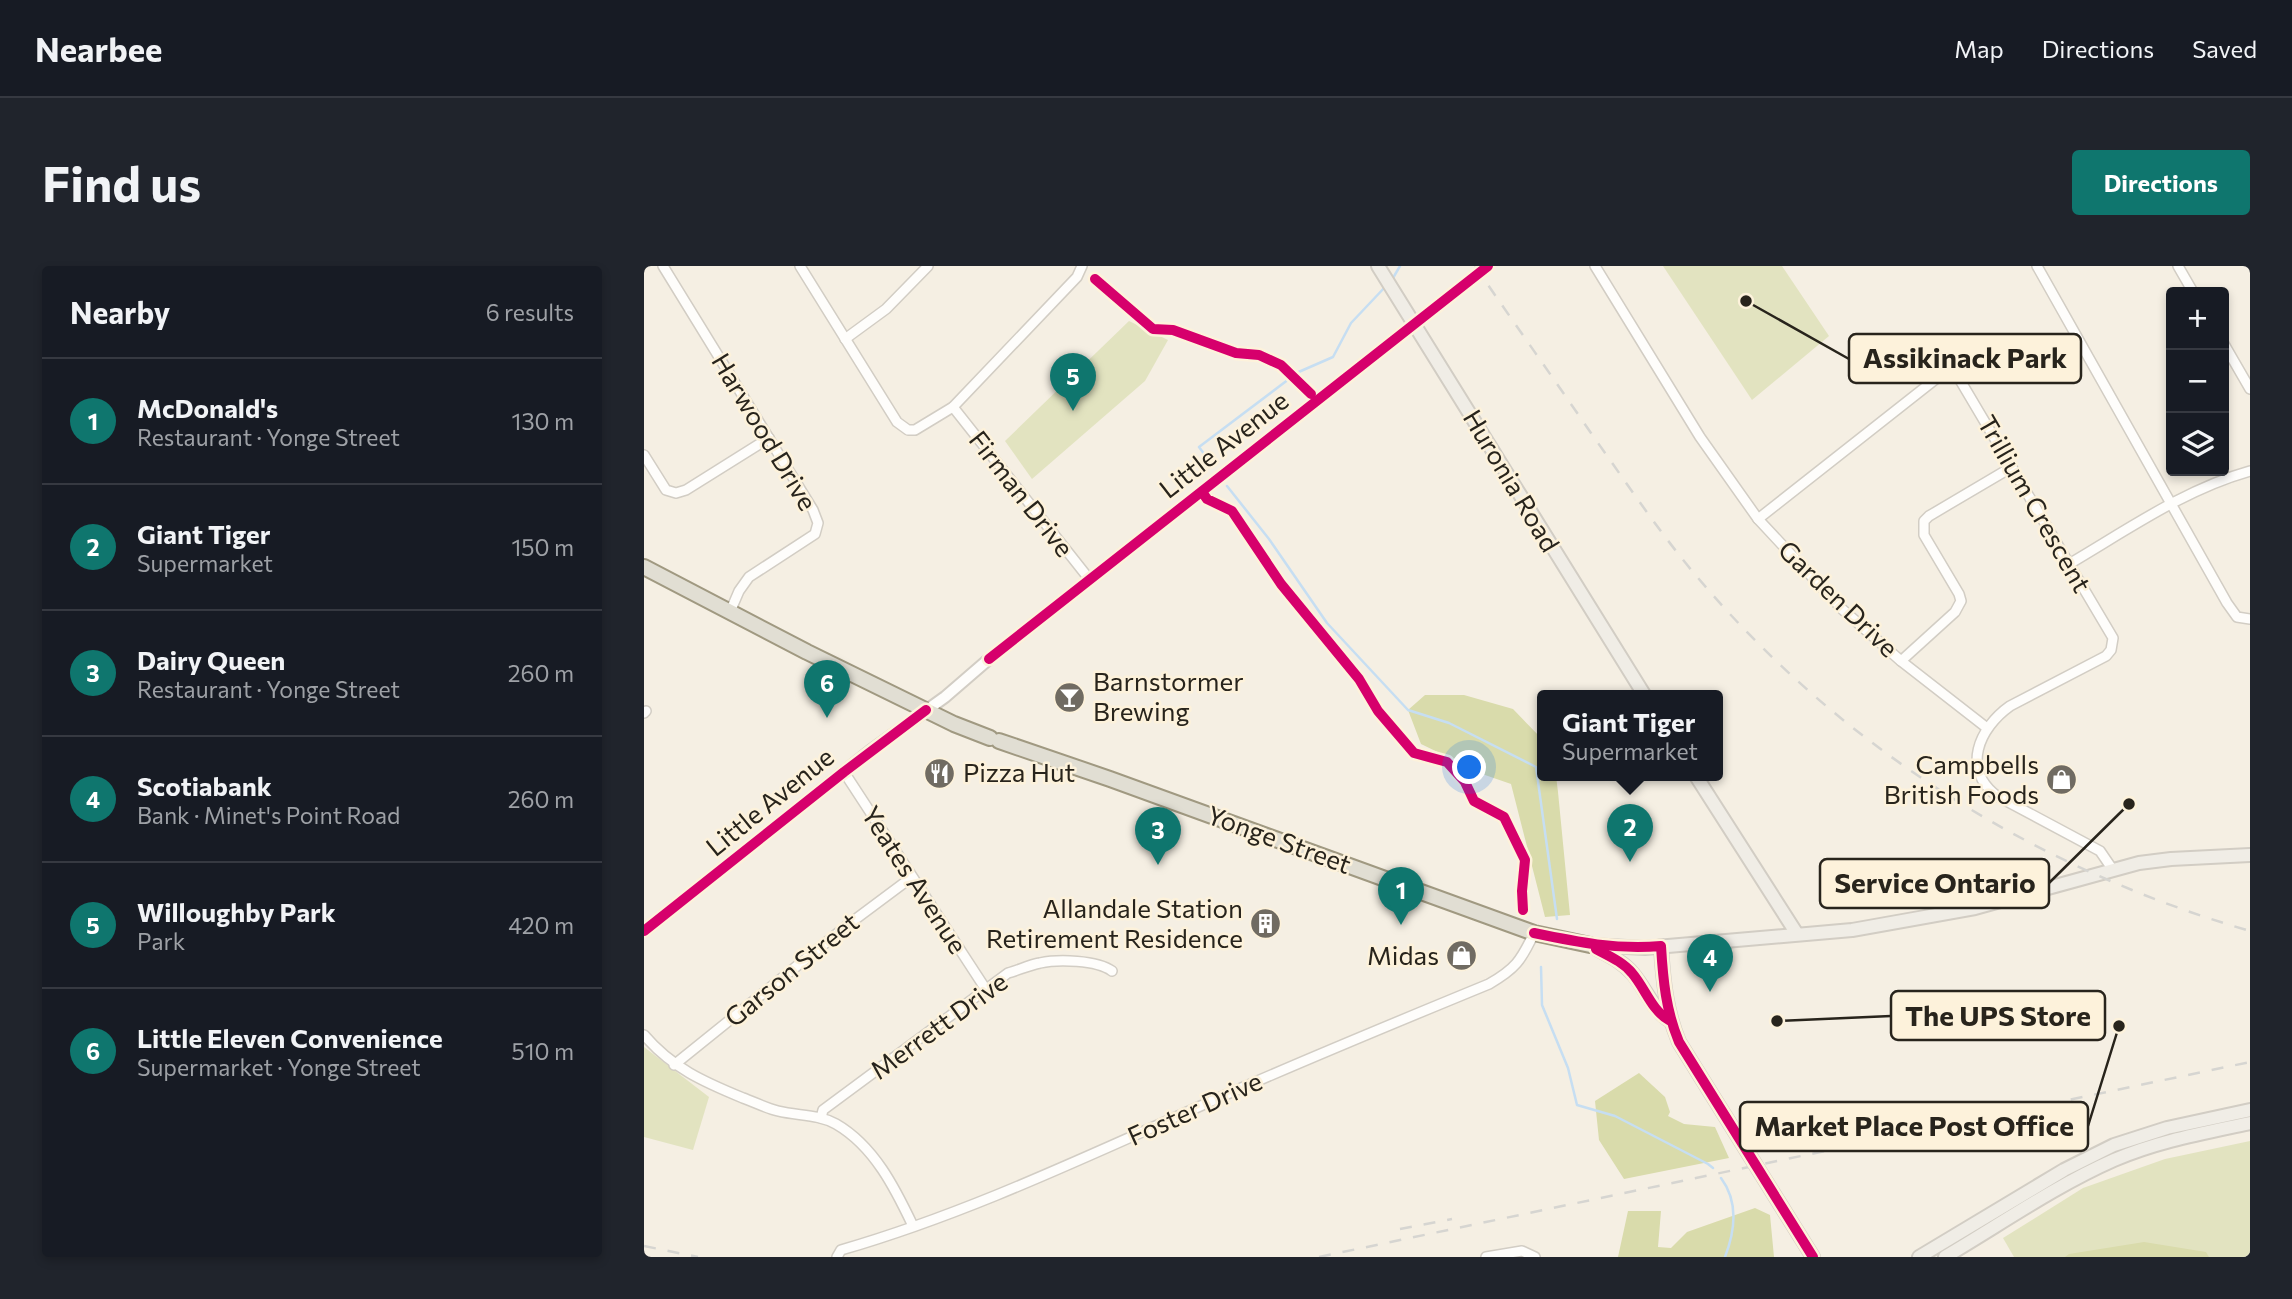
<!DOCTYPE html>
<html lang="en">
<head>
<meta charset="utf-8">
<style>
	body { margin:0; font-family:Commissioner,sans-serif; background:#20242c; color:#f1f3f6 }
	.controls { position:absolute; right:21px; top:21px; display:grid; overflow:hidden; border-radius:7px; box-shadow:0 4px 10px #0003 }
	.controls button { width:63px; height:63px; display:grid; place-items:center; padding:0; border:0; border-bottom:2px solid #363941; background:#171b24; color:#f1f3f6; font:35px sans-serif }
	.you { position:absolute; left:826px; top:502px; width:24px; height:24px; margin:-18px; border:5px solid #fff; border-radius:50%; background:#1a73e8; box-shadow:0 0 0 10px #1a73e833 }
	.badge { display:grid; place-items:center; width:46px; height:46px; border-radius:50%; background:#0f766e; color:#fff; font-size:23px; font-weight:700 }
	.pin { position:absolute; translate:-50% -58px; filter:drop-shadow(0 2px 4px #0008) }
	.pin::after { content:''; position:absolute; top:37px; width:24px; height:21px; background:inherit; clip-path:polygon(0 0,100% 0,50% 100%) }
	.popup { position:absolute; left:893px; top:424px; width:186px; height:91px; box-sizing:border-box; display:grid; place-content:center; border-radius:7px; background:#171b24; filter:drop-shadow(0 2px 5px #0005); font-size:23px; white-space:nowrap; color:#9ea1a6 }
	.popup b { font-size:26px; color:#f1f3f6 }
	.popup::after { content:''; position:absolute; left:50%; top:100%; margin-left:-14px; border:14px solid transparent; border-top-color:#171b24 }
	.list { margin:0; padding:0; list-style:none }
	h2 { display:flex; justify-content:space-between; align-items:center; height:91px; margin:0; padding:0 28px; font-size:30px }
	h2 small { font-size:23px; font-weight:400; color:#9ea1a6 }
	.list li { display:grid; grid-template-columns:46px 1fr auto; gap:21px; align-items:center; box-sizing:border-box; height:126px; padding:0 28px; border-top:2px solid #363941 }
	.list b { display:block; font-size:26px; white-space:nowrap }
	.list p { margin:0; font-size:23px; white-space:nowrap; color:#9ea1a6 }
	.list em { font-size:23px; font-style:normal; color:#9ea1a6 }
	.icon { flex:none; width:38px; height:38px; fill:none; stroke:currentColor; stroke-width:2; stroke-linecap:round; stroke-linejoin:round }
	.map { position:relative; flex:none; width:1606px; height:991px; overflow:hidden; border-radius:7px }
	header { display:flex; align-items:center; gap:42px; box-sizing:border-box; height:98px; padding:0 35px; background:#171b24; border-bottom:2px solid #363941 }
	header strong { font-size:33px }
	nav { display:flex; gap:38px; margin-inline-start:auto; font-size:24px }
	.intro { display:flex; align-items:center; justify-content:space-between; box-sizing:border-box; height:168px; padding:0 42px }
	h1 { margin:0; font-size:49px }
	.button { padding:18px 32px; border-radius:7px; background:#0f766e; color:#fff; font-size:24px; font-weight:700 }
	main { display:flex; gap:42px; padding:0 42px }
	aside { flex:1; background:#171b24; border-radius:7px; box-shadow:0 4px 10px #0003 }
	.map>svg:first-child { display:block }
	.green { fill:#e2e3c0 }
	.forest { fill:#d9dbab }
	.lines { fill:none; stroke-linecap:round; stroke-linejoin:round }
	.stream { stroke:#c6def2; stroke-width:2.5 }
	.minor-casing { stroke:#d2cdc4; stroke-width:12 }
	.tertiary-casing { stroke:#d2cdc4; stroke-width:14 }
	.secondary-casing { stroke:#d2cdc4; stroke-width:16 }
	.primary-casing { stroke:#a09981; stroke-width:18 }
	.minor { stroke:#fefdfb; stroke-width:9 }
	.tertiary { stroke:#fefdfb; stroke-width:10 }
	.secondary { stroke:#f0ede6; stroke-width:12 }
	.primary { stroke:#e1ded3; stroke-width:14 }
	.rail { stroke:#d6d5d1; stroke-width:2.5; stroke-dasharray:12 12; stroke-linecap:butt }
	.cycleway-casing { stroke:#fdf2db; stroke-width:15 }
	.cycleway { stroke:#d6006c; stroke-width:10 }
	.labels { text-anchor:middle; stroke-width:5; stroke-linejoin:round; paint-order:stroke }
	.street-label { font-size:26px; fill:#28241c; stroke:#fdf2db }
	.poi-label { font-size:26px; fill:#28241c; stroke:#fdf2db; text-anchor:end }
	.leader { fill:none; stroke:#28241c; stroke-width:2.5 }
	.callout-dot { fill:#28241c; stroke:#fdf2db; stroke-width:2.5 }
	.callout { fill:#fdf2db; stroke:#28241c; stroke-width:2.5 }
	.callout-label { font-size:28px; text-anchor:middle; font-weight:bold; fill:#28241c }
</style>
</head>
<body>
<header>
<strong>Nearbee</strong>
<nav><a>Map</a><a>Directions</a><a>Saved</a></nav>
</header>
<div class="intro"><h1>Find us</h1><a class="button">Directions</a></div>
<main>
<aside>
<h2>Nearby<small>6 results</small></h2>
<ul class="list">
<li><span class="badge">1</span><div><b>McDonald's</b><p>Restaurant · Yonge Street</p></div><em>130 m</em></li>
<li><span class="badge">2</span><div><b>Giant Tiger</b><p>Supermarket</p></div><em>150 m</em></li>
<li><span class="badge">3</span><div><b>Dairy Queen</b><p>Restaurant · Yonge Street</p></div><em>260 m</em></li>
<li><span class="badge">4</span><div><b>Scotiabank</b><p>Bank · Minet's Point Road</p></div><em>260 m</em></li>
<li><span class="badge">5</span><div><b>Willoughby Park</b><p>Park</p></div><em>420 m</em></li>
<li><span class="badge">6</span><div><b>Little Eleven Convenience</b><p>Supermarket · Yonge Street</p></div><em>510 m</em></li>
</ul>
</aside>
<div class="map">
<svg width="1606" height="991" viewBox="0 0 1606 991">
	<rect width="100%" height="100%" fill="#f5efe3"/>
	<g class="green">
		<polygon points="1019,0 1138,0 1185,70 1108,134"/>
		<polygon points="485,55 524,74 501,115 388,213 361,175"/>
		<polygon points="0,781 65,831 49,884 0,871"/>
		<polygon points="1606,875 1606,991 1370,991 1359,972 1439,922 1521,893"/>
	</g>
	<g class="forest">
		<polygon points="781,429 820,429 869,443 898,473 898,510 912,510 914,526 926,649 901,651 867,518 841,509 777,478 764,444"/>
		<polygon points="995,807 1021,831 1026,846 1024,850 1040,858 1071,861 1085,892 980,913 955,874 951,835"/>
		<polygon points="1111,942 1126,949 1130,991 974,991 984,945 1017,945 1014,981 1027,982 1043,966"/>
		<polygon points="1500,976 1562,986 1565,991 1421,991 1425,988"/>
	</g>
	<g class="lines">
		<g class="stream">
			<polyline points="749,12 756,0"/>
			<polyline points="650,108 689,91 707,57 742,20"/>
			<polyline points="569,200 555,181 645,113"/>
			<polyline points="583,220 625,273 683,357 764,444 805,457 892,501 913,653"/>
			<polyline points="897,701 898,739 924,802 933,839 971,850 1064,898 1069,902"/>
			<path d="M1077,912C1095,936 1091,965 1081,991"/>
		</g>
		<defs>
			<g id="minor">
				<polyline points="19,0 169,244 174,257 171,268 105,311 95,325 86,346"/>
				<polyline points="156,0 253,156 264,164 271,164 309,141 433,11 438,0"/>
				<polyline points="951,0 1056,171 1114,253 1198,343 1257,395 1343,462"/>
				<polyline points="1393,0 1583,337 1593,351 1606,353"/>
				<polyline points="1534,0 1549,26"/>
				<polyline points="201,73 242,43 284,0"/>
				<polyline points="1580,78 1606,123"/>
				<polyline points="309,141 446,314"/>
				<polyline points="0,189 22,224 32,227 42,224 125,172"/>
				<path d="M1114,253L1293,112L1299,109H1313L1469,372L1467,384L1462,390L1366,440C1335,462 1317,503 1353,530L1456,585L1469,604"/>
				<path d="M1425,298C1483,264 1541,223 1606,205"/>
				<polyline points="1257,395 1311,346 1317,335 1315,328 1280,269 1280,255 1285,250 1368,201"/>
				<polyline points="0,447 2,445"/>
				<polyline points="200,506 341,722"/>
				<path d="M0,769C28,802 60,816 99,832C110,836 122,842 134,845C154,850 174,848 192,858C230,880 251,922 269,960"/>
				<polyline points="30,799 205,658 268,611"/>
				<path d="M177,852L179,844L364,707C375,704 385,699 396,697C414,693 453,694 468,705"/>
				<path d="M193,991L197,984C322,948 441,891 561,838C655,796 750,757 845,718C871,703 877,695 890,667"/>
				<polyline points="842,991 878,985 891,991"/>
			</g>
			<polyline id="tertiary" points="0,665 226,485 301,431 345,393 844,0"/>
			<g id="secondary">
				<polyline points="734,0 1001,430"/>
				<polyline points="1052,510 1153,668"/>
				<polyline points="946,679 1001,682 1208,664 1331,642 1495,597 1527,593 1606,589"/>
				<path d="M1017,680C1019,714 1022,745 1035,776L1169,991"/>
				<path d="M953,683C966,690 979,696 989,708C1002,723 1009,745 1027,755"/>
				<polyline points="1275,991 1420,904 1470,879 1523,862 1606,844"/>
				<path d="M1301,991C1357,958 1411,920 1470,894C1514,875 1560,867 1606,857"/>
			</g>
			<g id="primary">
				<polyline points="0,301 163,386 310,458 346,472"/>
				<polyline points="355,475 466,513 890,667 946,679"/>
			</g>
		</defs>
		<use href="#minor" class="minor-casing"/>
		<use href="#tertiary" class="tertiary-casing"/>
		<use href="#secondary" class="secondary-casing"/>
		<use href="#primary" class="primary-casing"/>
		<use href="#minor" class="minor"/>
		<use href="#tertiary" class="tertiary"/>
		<use href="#secondary" class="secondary"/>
		<use href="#primary" class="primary"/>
		<g class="rail">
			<path d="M831,0C870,57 910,113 949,170C982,216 1013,263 1049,306C1194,480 1389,602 1606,665"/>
			<polyline points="756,963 808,953"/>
			<polyline points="0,980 54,991"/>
			<polyline points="675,991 1606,796"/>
		</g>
		<defs>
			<g id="cycleway">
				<polyline points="451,13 509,63 529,64 592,87 615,89 637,99 667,128"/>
				<polyline points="558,226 563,233 588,245 637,318 715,413 734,445 770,487 803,496 821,516 830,535 860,551 881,594 878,625 879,644"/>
				<polyline points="345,393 844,0"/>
				<polyline points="0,665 200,506 282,444"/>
				<path d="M890,667C933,676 973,684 1017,680C1019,714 1022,745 1035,776L1169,991"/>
				<path d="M952,683C965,690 979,696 988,707C1001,722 1008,745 1025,754"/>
			</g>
		</defs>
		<use href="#cycleway" class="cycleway-casing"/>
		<use href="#cycleway" class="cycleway"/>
	</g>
	<defs>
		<symbol id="bar-disc" viewBox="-11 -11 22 22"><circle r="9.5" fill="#706b62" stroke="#fdf2db"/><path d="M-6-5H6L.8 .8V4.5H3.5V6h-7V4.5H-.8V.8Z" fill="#fff"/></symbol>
		<symbol id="restaurant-disc" viewBox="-11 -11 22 22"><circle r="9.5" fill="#706b62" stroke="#fdf2db"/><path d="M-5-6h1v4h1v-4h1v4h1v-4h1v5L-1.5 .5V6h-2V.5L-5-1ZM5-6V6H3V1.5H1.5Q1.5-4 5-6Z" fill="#fff"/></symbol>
		<symbol id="shop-disc" viewBox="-11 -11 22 22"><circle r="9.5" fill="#706b62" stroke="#fdf2db"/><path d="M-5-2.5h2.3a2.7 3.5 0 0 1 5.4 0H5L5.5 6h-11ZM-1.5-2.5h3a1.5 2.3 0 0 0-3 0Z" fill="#fff"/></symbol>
		<symbol id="building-disc" viewBox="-11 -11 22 22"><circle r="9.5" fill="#706b62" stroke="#fdf2db"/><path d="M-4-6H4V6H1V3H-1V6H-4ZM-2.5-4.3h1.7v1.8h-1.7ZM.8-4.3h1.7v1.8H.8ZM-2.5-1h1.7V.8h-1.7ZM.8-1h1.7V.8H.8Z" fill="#fff"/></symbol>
	</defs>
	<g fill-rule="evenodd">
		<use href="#bar-disc" x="408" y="414" width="35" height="35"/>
		<use href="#restaurant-disc" x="278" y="490" width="35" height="35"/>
		<use href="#shop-disc" x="1400" y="496" width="35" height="35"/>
		<use href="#building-disc" x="604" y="640" width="35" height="35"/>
		<use href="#shop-disc" x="800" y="672" width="35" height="35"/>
	</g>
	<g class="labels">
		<g class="street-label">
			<text transform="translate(120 166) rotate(59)" y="9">Harwood Drive</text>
			<text transform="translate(580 179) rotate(-38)" y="9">Little Avenue</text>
			<text transform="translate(867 215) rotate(59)" y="9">Huronia Road</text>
			<text transform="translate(377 228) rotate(52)" y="9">Firman Drive</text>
			<text transform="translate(1390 238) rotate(60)" y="9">Trillium Crescent</text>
			<text transform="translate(1194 333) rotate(44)" y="9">Garden Drive</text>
			<text transform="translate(126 536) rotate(-39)" y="9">Little Avenue</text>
			<text transform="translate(635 574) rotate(20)" y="9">Yonge Street</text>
			<text transform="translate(270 614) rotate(57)" y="9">Yeates Avenue</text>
			<text transform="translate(148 704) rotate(-39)" y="9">Garson Street</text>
			<text transform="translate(295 760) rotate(-36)" y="9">Merrett Drive</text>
			<text transform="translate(551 843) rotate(-24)" y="9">Foster Drive</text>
		</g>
		<g class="poi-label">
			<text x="449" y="425" text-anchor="start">Barnstormer<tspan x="449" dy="30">Brewing</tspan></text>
			<text x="1395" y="508">Campbells<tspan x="1395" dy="30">British Foods</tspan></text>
			<text x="319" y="516" text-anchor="start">Pizza Hut</text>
			<text x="599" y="652">Allandale Station<tspan x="599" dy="30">Retirement Residence</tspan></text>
			<text x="795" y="699">Midas</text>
		</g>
	</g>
	<path class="leader" d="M1102 35L1205 93M1485 538L1405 617M1133 755L1247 750M1475 760L1444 860"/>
	<g class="callout-dot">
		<circle cx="1102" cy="35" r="7"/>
		<circle cx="1485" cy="538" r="7"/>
		<circle cx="1133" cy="755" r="7"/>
		<circle cx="1475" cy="760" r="7"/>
	</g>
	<g class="callout">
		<rect x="1205" y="68" width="232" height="49" rx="7"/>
		<rect x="1176" y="593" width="229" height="49" rx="7"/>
		<rect x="1247" y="725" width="214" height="49" rx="7"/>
		<rect x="1096" y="836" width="348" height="49" rx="7"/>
	</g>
	<g class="callout-label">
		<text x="1321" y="102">Assikinack Park</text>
		<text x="1291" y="627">Service Ontario</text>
		<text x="1354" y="760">The UPS Store</text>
		<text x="1270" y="870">Market Place Post Office</text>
	</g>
</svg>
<div class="controls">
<button>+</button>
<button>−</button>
<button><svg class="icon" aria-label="layers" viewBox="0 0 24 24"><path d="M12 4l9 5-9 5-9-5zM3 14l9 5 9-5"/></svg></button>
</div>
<div class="you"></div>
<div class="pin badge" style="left:757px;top:659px">1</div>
<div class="pin badge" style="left:986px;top:596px">2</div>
<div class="popup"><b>Giant Tiger</b>Supermarket</div>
<div class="pin badge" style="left:514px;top:599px">3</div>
<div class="pin badge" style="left:1066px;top:726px">4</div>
<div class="pin badge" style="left:429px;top:145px">5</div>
<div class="pin badge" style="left:183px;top:452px">6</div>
</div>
</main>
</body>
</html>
